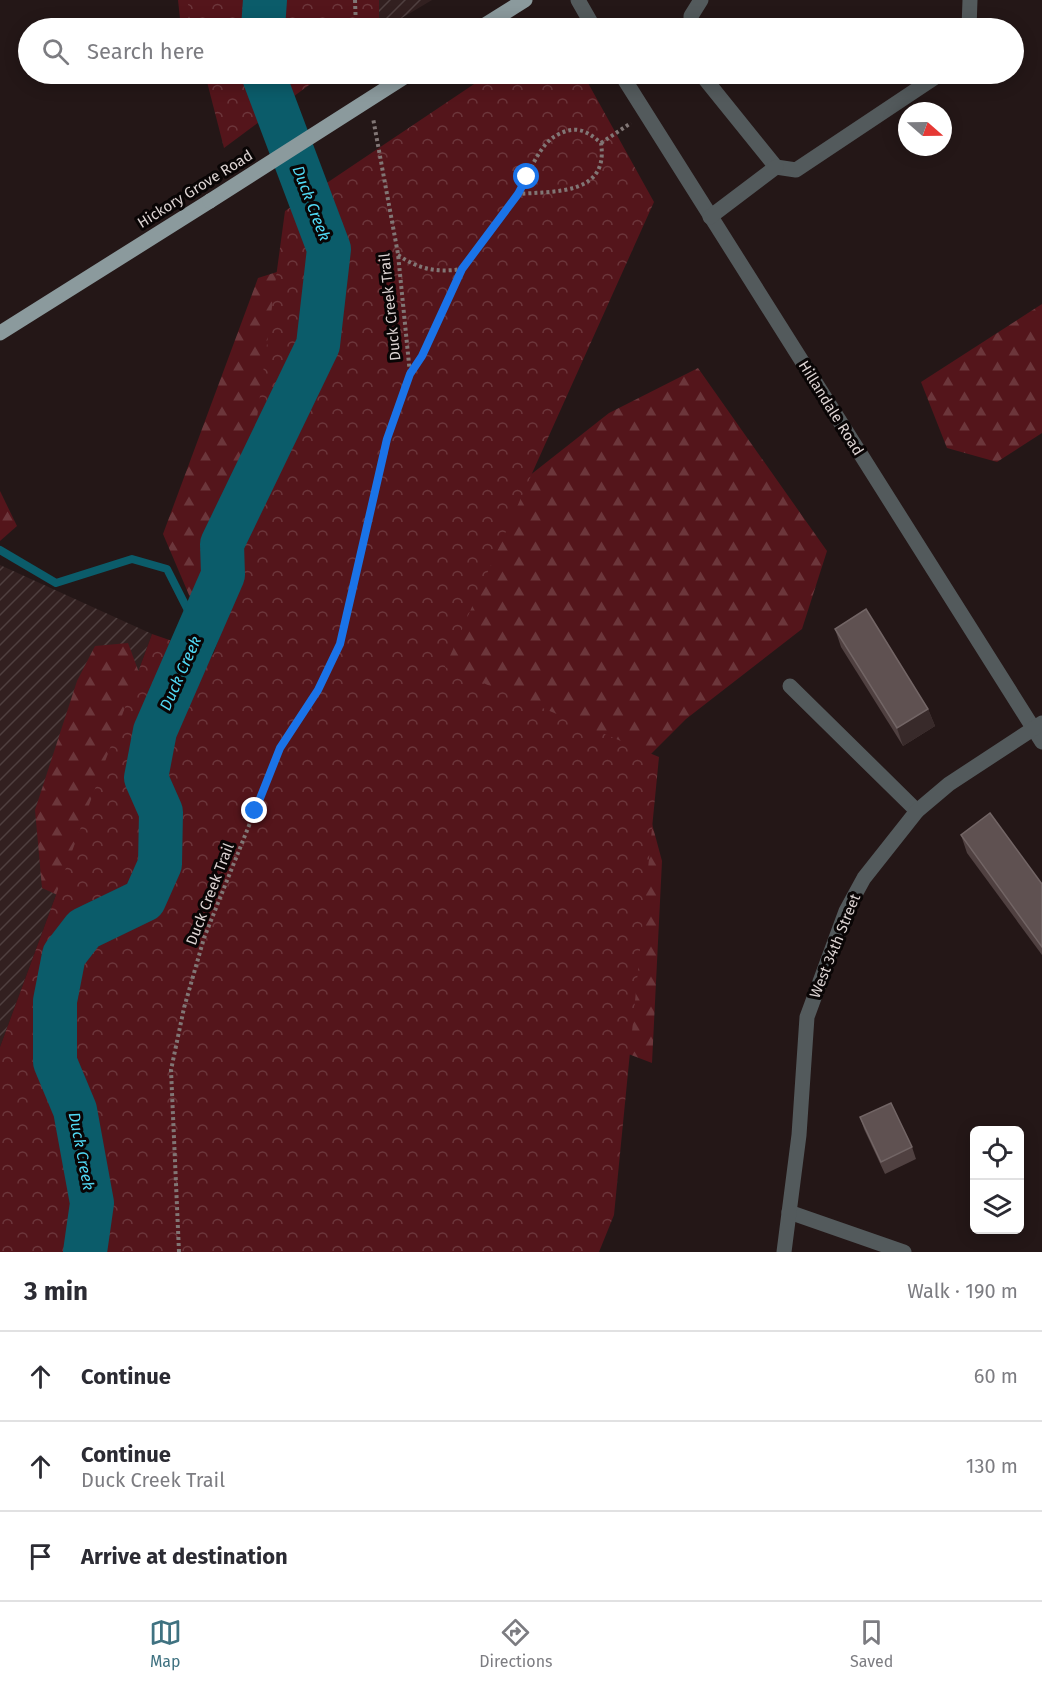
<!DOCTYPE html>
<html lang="en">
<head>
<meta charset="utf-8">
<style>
	body { margin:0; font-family:"Fira Sans",sans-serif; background:#f2f2f3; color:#2b2b33 }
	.controls { position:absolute; right:18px; bottom:18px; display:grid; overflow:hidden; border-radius:9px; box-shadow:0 3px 15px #0003 }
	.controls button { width:54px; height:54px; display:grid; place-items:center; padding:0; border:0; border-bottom:2px solid #e1e1e2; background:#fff; color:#2b2b33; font:30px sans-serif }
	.compass { position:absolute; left:898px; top:102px; width:54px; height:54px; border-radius:50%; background:#fff; box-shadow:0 3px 15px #0003; rotate:110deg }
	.stop { position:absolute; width:18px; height:18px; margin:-14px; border:4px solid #1a73e8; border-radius:50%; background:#fff }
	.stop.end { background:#1a73e8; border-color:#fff; box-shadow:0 2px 6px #0008 }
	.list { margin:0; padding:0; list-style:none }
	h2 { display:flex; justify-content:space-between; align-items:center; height:78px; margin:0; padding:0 24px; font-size:26px }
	h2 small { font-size:20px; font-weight:400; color:#7c7c81 }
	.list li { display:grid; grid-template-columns:39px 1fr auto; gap:18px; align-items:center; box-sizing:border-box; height:90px; padding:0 24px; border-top:2px solid #e1e1e2 }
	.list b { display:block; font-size:22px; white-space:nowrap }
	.list p { margin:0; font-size:20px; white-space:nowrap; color:#7c7c81 }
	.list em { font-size:20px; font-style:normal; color:#7c7c81 }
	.icon { flex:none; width:33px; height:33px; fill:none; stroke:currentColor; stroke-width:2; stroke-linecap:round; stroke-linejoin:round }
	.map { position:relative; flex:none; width:1042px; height:1252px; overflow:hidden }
	.search { position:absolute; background:#fff; box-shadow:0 3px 15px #0003; left:18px; right:18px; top:18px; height:66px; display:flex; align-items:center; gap:15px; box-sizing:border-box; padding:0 21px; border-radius:33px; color:#7c7c81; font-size:22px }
	.sheet { height:348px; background:#fff }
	nav { display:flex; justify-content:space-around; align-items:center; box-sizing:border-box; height:84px; border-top:2px solid #e1e1e2; background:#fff; font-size:16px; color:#7c7c81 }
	nav a { display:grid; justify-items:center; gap:3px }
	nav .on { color:#3f7281 }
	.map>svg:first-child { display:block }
	.industrial { fill:url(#industrial-furrows) }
	.forest { fill:url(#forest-firs) }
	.park { fill:url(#park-crowns) }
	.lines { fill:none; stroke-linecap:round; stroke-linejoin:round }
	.stream { stroke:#0b5c6a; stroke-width:8 }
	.river { stroke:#0b5c6a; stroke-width:44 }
	.path { stroke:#817675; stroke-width:4; stroke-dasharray:3 3; stroke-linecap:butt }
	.minor { stroke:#535a5c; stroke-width:15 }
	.major { stroke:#8b9a9d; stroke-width:15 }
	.major-bridge { stroke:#8b9a9d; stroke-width:15 }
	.wall { fill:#504141 }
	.shaded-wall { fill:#382a2a }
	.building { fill:#5f5151; stroke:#726565; stroke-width:1.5 }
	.route { stroke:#1a73e8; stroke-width:8 }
	.labels { text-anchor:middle; stroke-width:6; stroke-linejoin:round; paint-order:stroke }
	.street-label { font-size:15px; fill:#dcd3d2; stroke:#090505 }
	.water-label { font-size:16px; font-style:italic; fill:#51d9f5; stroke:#090505 }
</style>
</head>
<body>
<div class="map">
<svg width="1042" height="1252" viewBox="0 0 1042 1252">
	<defs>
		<pattern id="industrial-furrows" width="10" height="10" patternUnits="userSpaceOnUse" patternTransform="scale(1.5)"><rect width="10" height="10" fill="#322020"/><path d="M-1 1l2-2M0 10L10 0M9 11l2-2" fill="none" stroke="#4f4040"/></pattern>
		<pattern id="forest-firs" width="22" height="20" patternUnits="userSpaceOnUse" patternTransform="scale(1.5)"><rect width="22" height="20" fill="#54151b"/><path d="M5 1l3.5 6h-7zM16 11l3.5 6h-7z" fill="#6c363b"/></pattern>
		<pattern id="park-crowns" width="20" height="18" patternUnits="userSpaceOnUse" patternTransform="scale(1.5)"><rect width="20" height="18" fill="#54151b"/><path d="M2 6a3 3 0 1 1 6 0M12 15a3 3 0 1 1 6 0" fill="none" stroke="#6c363b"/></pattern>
	</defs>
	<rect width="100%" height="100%" fill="#241717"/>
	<g class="industrial">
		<polygon points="379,0 432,0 385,28 379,28"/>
		<polygon points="0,565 152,634 0,1047"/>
	</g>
	<g class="forest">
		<polygon points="178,0 233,0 227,28 181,28"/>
		<polygon points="299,265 262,437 216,533 217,614 195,609 163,534 258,278"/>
		<polygon points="1042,304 1042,433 997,462 947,448 921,382"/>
		<polygon points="698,368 827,551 802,629 686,719 637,768 662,861 652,1063 555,1026 203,1252 487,509 609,413"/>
		<polygon points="0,491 17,526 0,541"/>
		<polygon points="128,643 144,686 73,902 42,888 35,810 77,681 95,646"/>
	</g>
	<g class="park">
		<polygon points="187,0 379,0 379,28 194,28"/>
		<polygon points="205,74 324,74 224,148"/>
		<polygon points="489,74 583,74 654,202 445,667 659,757 614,1215 599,1252 0,1252 0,1047 152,634 213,655 232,602 285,211"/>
	</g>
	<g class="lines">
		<polyline class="stream" points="0,550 56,583 132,559 167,569 199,632"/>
		<g class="river">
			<polyline points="263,28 265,0"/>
			<polyline points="85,1252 92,1203 75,1110 55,1062 55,1001 64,955 84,929 144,900 160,864 161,812 146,778 155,731 223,575 222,544 318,345 329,249 263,74"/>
		</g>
		<g class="path">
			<polyline points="355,0 356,28"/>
			<polyline points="601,143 631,123"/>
			<path d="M398,255C418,269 437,273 461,269"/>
			<path d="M410,373C432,341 443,304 461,270C477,242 503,220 519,192C529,175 538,145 557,135C575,125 586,130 601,143C609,195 556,191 518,194"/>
			<polyline points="179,1252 171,1070 184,1008 204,938 280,748 318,690 340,644 387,439 410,374 398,254 373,118"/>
		</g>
		<g class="minor">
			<polyline points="578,0 594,28"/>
			<polyline points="691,28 691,16 701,0"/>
			<polyline points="969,28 970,0"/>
			<polyline points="621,74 1042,742"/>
			<polyline points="701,74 776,167 796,170 940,74"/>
			<polyline points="710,217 776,167"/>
			<polyline points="790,686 917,811"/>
			<polyline points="789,1212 904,1252"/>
			<polyline points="784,1252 799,1135 807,1017 846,911 864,878 917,811 949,784 1042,723"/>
		</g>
		<g class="major">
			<polyline points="480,28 525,0"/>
			<polyline points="0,333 210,201"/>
		</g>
		<polyline class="major-bridge" points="210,201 409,74"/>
	</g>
	<g class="wall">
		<polygon points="835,629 928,709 935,726 903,746 841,647"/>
		<polygon points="961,835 1042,884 1042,955 967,853"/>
		<polygon points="860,1117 912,1147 916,1159 885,1174 864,1129"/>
	</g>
	<polygon class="shaded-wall" points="928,709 935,726 903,746 897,728"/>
	<g class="building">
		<polygon points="866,609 928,709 897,728 835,629"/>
		<polygon points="990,813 1042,884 1042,947 961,835"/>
		<polygon points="891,1103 912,1147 881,1162 860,1117"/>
	</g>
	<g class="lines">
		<polyline class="route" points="255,811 280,748 318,690 340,644 387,439 410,374 422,356 462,269 518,194 527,177"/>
	</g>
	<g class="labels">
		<g class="street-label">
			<text transform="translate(195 189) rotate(-32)" y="5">Hickory Grove Road</text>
			<text transform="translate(390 307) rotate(-96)" y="5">Duck Creek Trail</text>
			<text transform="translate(831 408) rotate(58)" y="5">Hillandale Road</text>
			<text transform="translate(210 894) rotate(-69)" y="5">Duck Creek Trail</text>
			<text transform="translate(835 946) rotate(-68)" y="5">West 34th Street</text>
		</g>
		<g class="water-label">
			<text transform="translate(312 203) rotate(69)" y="6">Duck Creek</text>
			<text transform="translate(180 673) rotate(-66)" y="6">Duck Creek</text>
			<text transform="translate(82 1151) rotate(79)" y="6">Duck Creek</text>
		</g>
	</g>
</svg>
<div class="controls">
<button><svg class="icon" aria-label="locate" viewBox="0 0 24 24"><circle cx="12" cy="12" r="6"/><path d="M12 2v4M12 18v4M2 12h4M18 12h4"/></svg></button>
<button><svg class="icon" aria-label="layers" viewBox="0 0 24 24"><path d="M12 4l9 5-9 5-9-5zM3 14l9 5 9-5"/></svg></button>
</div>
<svg class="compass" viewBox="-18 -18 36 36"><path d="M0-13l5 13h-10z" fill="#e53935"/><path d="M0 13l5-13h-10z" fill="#7c7c81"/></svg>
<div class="stop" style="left:527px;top:177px"></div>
<div class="stop end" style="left:255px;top:811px"></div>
<div class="search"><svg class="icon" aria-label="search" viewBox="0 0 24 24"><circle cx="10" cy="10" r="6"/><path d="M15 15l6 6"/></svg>Search here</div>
</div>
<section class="sheet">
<h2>3 min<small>Walk · 190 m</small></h2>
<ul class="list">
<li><svg class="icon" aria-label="ahead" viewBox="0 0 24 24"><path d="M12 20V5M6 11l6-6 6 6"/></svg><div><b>Continue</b></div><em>60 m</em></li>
<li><svg class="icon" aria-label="ahead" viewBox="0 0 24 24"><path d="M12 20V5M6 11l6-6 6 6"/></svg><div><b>Continue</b><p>Duck Creek Trail</p></div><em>130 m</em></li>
<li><svg class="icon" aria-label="arrive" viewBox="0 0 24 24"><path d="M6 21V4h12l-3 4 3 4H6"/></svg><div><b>Arrive at destination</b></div></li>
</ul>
</section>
<nav>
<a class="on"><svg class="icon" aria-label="map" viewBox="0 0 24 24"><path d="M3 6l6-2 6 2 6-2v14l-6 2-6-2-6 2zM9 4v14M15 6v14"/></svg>Map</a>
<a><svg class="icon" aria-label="directions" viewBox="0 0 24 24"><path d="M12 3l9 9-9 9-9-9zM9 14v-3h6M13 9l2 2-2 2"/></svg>Directions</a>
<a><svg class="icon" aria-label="saved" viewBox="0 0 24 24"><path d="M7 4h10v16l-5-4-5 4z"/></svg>Saved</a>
</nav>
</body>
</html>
